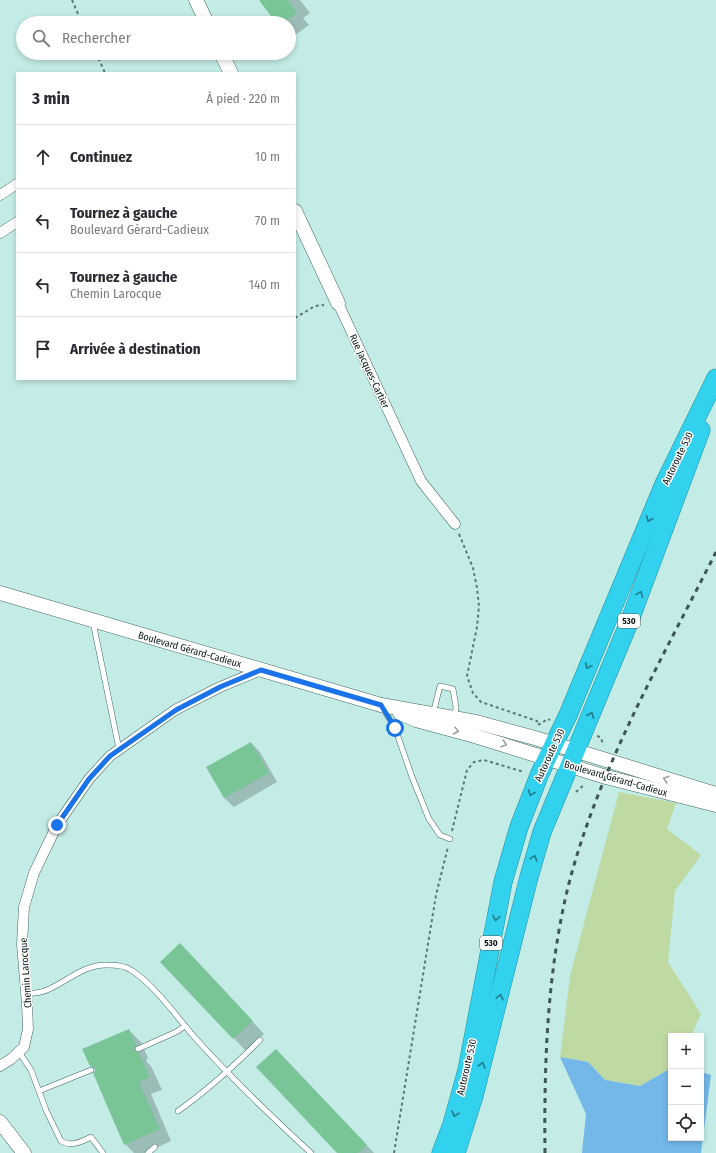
<!DOCTYPE html>
<html lang="fr">
<head>
<meta charset="utf-8">
<style>
	body { margin:0; font-family:"Fira Sans Condensed",sans-serif; background:#f7f7f7; color:#2b2b33 }
	.controls { position:absolute; right:12px; bottom:12px; display:grid; overflow:hidden; border-radius:0px; box-shadow:0 2px 6px #0003 }
	.controls button { width:36px; height:36px; display:grid; place-items:center; padding:0; border:0; border-bottom:1px solid #e1e1e2; background:#fff; color:#2b2b33; font:20px sans-serif }
	.stop { position:absolute; width:12px; height:12px; margin:-9px; border:3px solid #1a73e8; border-radius:50%; background:#fff }
	.stop.end { background:#1a73e8; border-color:#fff; box-shadow:0 1px 4px #0008 }
	.list { margin:0; padding:0; list-style:none }
	h2 { display:flex; justify-content:space-between; align-items:center; height:52px; margin:0; padding:0 16px; font-size:17px }
	h2 small { font-size:13px; font-weight:400; color:#7c7c81 }
	.list li { display:grid; grid-template-columns:26px 1fr auto; gap:12px; align-items:center; box-sizing:border-box; height:64px; padding:0 16px; border-top:1px solid #e1e1e2 }
	.list b { display:block; font-size:15px; white-space:nowrap }
	.list p { margin:0; font-size:13px; white-space:nowrap; color:#7c7c81 }
	.list em { font-size:13px; font-style:normal; color:#7c7c81 }
	.icon { flex:none; width:22px; height:22px; fill:none; stroke:currentColor; stroke-width:2; stroke-linecap:round; stroke-linejoin:round }
	.map { position:relative; flex:none; width:716px; height:1153px; overflow:hidden }
	.search { position:absolute; background:#fff; box-shadow:0 2px 6px #0003; left:16px; top:16px; width:280px; height:44px; display:flex; align-items:center; gap:10px; box-sizing:border-box; padding:0 14px; border-radius:22px; color:#7c7c81; font-size:15px }
	.panel { position:absolute; background:#fff; box-shadow:0 2px 6px #0003; left:16px; top:72px; width:280px; height:308px; border-radius:0px }
	.map>svg:first-child { display:block }
	.green { fill:#bfd9a2 }
	.water { fill:#73b8e9 }
	.shadow { fill:#0003 }
	.building { fill:#7ac598 }
	.lines { fill:none; stroke-linecap:round; stroke-linejoin:round }
	.lane-casing { stroke:#426661; stroke-width:6 }
	.street-casing { stroke:#426661; stroke-width:11 }
	.secondary-casing { stroke:#426661; stroke-width:15 }
	.highway-casing { stroke:#238fa1; stroke-width:19 }
	.path { stroke:#5d7773; stroke-width:2; stroke-dasharray:3 3; stroke-linecap:butt }
	.lane { stroke:#fff; stroke-width:5 }
	.street { stroke:#fff; stroke-width:10 }
	.secondary { stroke:#fff; stroke-width:14 }
	.highway { stroke:#32d1ed; stroke-width:18 }
	.rail { stroke:#3f5653; stroke-width:3; stroke-dasharray:5 5; stroke-linecap:butt }
	.oneway { stroke:#1e7c8b }
	.oneway2 { stroke:#9ba1a1 }
	.route { stroke:#1a73e8; stroke-width:5 }
	.labels { text-anchor:middle; stroke-width:3; stroke-linejoin:round; paint-order:stroke }
	.shield { fill:#fff; stroke:#515b5a; stroke-width:1 }
	.shield-label { font-size:9px; font-weight:bold; fill:#061513 }
	.street-label { font-size:10px; fill:#061513; stroke:#fff }
</style>
</head>
<body>
<div class="map">
<svg width="716" height="1153" viewBox="0 0 716 1153">
	<rect width="100%" height="100%" fill="#c4ece6"/>
	<polygon class="green" points="619,792 676,803 667,829 701,855 675,891 668,962 701,1014 691,1036 671,1036 671,1068 640,1086 605,1080 588,1062 560,1057 570,976"/>
	<polygon class="water" points="560,1057 588,1062 605,1080 640,1086 671,1068 671,1138 701,1138 701,1072 711,1075 701,1153 582,1153 586,1114"/>
	<g class="shadow">
		<polygon points="260,0 300,0 310,13 303,18 309,25 291,38 289,36 289,23 277,23"/>
		<polygon points="251,743 260,752 277,782 234,807 224,798"/>
		<polygon points="192,956 264,1034 246,1051 161,962"/>
		<polygon points="129,1030 141,1042 148,1058 146,1061 151,1066 162,1090 151,1094 171,1141 145,1153 134,1153 125,1144 96,1071 91,1066"/>
		<polygon points="288,1062 374,1153 338,1153"/>
	</g>
	<g class="building">
		<polygon points="259,0 288,0 297,13 283,23 276,23"/>
		<polygon points="251,742 269,773 224,798 206,767"/>
		<polygon points="180,943 253,1021 233,1039 160,962"/>
		<polygon points="129,1029 136,1045 134,1048 135,1051 139,1053 150,1077 139,1082 160,1129 124,1145 93,1073 95,1071 95,1068 90,1066 82,1049"/>
		<polygon points="276,1049 367,1145 358,1153 337,1153 256,1067"/>
	</g>
	<g class="lines">
		<defs>
			<g id="lane">
				<polyline points="93,622 119,749"/>
				<polyline points="382,707 395,728 412,777 429,819 440,835 450,839"/>
				<polyline points="433,714 440,686 453,689 456,707 455,717"/>
				<path d="M27,994C33,993 41,993 47,990C68,981 84,964 108,965C115,965 125,966 131,970C154,984 179,1020 197,1040C233,1080 272,1117 311,1153"/>
				<polyline points="138,1049 176,1032 185,1026"/>
				<path d="M19,1052L31,1070L46,1110L61,1141C71,1147 81,1142 91,1137L103,1153"/>
				<polyline points="39,1091 91,1070"/>
				<path d="M178,1111C208,1090 234,1066 260,1040"/>
				<polyline points="148,1153 155,1147"/>
			</g>
			<g id="street">
				<polyline points="0,195 17,184"/>
				<polyline points="0,233 17,222"/>
				<polyline points="338,303 421,481 455,524"/>
				<polyline points="0,1066 11,1059 24,1047 28,1029 27,1004 22,944 24,907 34,873 57,825 89,779 110,756 175,710 220,687 261,670"/>
			</g>
			<g id="secondary">
				<polyline points="196,0 207,23"/>
				<polyline points="221,53 231,73"/>
				<polyline points="295,211 338,303"/>
				<polyline points="0,593 381,705 476,722 535,738 716,794"/>
				<polyline points="400,713 416,720 475,736 606,777 716,805"/>
				<polyline points="0,1122 24,1153"/>
			</g>
			<g id="highway">
				<polyline points="441,1153 452,1124 467,1070 503,882 519,827 540,773 568,715 664,484 716,378"/>
				<polyline points="456,1153 474,1096 529,877 542,832 630,620 701,430"/>
			</g>
		</defs>
		<use href="#lane" class="lane-casing"/>
		<use href="#street" class="street-casing"/>
		<use href="#secondary" class="secondary-casing"/>
		<use href="#highway" class="highway-casing"/>
		<g class="path">
			<polyline points="72,0 82,23"/>
			<polyline points="96,53 105,73"/>
			<polyline points="295,318 315,306 324,305"/>
			<polyline points="459,534 473,568 477,588 479,606 477,627 467,676 473,693 481,702 537,721 538,725"/>
			<polyline points="538,725 548,719 550,720"/>
			<polyline points="597,736 600,737 604,745"/>
			<polyline points="576,792 585,784"/>
			<polyline points="452,831 467,770 474,762 484,760 524,772"/>
			<polyline points="394,1153 436,895 448,847"/>
		</g>
		<use href="#lane" class="lane"/>
		<use href="#street" class="street"/>
		<use href="#secondary" class="secondary"/>
		<use href="#highway" class="highway"/>
		<path class="rail" d="M545,1153C544,1063 547,974 568,887C598,769 662,659 716,552"/>
	</g>
	<defs><path id="oneway-chevron" d="M-2-3.5L2.5 0L-2 3.5" fill="none" stroke-width="1.6" stroke-linecap="round" stroke-linejoin="round"/></defs>
	<g class="oneway">
		<use href="#oneway-chevron" transform="translate(649 519) rotate(113)"/>
		<use href="#oneway-chevron" transform="translate(640 594) rotate(-69)"/>
		<use href="#oneway-chevron" transform="translate(588 666) rotate(113)"/>
		<use href="#oneway-chevron" transform="translate(591 715) rotate(-68)"/>
		<use href="#oneway-chevron" transform="translate(531 793) rotate(112)"/>
		<use href="#oneway-chevron" transform="translate(534 858) rotate(-73)"/>
		<use href="#oneway-chevron" transform="translate(496 918) rotate(100)"/>
		<use href="#oneway-chevron" transform="translate(500 997) rotate(-76)"/>
		<use href="#oneway-chevron" transform="translate(482 1065) rotate(-75)"/>
		<use href="#oneway-chevron" transform="translate(455 1114) rotate(106)"/>
	</g>
	<g class="oneway2">
		<use href="#oneway-chevron" transform="translate(456 731) rotate(14)"/>
		<use href="#oneway-chevron" transform="translate(504 744) rotate(17)"/>
		<use href="#oneway-chevron" transform="translate(666 779) rotate(-163)"/>
	</g>
	<g class="lines">
		<polyline class="route" points="57,825 89,779 110,756 176,710 220,687 261,670 381,705 395,728"/>
	</g>
	<g class="labels">
		<g class="shield">
			<rect x="618" y="614" width="22" height="14" rx="3"/>
			<rect x="480" y="936" width="22" height="14" rx="3"/>
		</g>
		<g class="shield-label">
			<text x="629" y="624">530</text>
			<text x="491" y="946">530</text>
		</g>
		<g class="street-label">
			<text transform="translate(370 371) rotate(65)" y="4">Rue Jacques-Cartier</text>
			<text transform="translate(677 458) rotate(-64)" y="4">Autoroute 530</text>
			<text transform="translate(190 649) rotate(16)" y="4">Boulevard Gérard-Cadieux</text>
			<text transform="translate(549 755) rotate(-65)" y="4">Autoroute 530</text>
			<text transform="translate(616 778) rotate(16)" y="4">Boulevard Gérard-Cadieux</text>
			<text transform="translate(25 973) rotate(-94)" y="4">Chemin Larocque</text>
			<text transform="translate(466 1067) rotate(-77)" y="4">Autoroute 530</text>
		</g>
	</g>
</svg>
<div class="controls">
<button>+</button>
<button>−</button>
<button><svg class="icon" aria-label="locate" viewBox="0 0 24 24"><circle cx="12" cy="12" r="6"/><path d="M12 2v4M12 18v4M2 12h4M18 12h4"/></svg></button>
</div>
<div class="stop" style="left:395px;top:728px"></div>
<div class="stop end" style="left:57px;top:825px"></div>
<div class="search"><svg class="icon" aria-label="search" viewBox="0 0 24 24"><circle cx="10" cy="10" r="6"/><path d="M15 15l6 6"/></svg>Rechercher</div>
<section class="panel">
<h2>3 min<small>À pied · 220 m</small></h2>
<ul class="list">
<li><svg class="icon" aria-label="ahead" viewBox="0 0 24 24"><path d="M12 20V5M6 11l6-6 6 6"/></svg><div><b>Continuez</b></div><em>10 m</em></li>
<li><svg class="icon" aria-label="left" viewBox="0 0 24 24"><path d="M17 20v-9H6M10 6l-5 5 5 5"/></svg><div><b>Tournez à gauche</b><p>Boulevard Gérard-Cadieux</p></div><em>70 m</em></li>
<li><svg class="icon" aria-label="left" viewBox="0 0 24 24"><path d="M17 20v-9H6M10 6l-5 5 5 5"/></svg><div><b>Tournez à gauche</b><p>Chemin Larocque</p></div><em>140 m</em></li>
<li><svg class="icon" aria-label="arrive" viewBox="0 0 24 24"><path d="M6 21V4h12l-3 4 3 4H6"/></svg><div><b>Arrivée à destination</b></div></li>
</ul>
</section>
</div>
</body>
</html>
